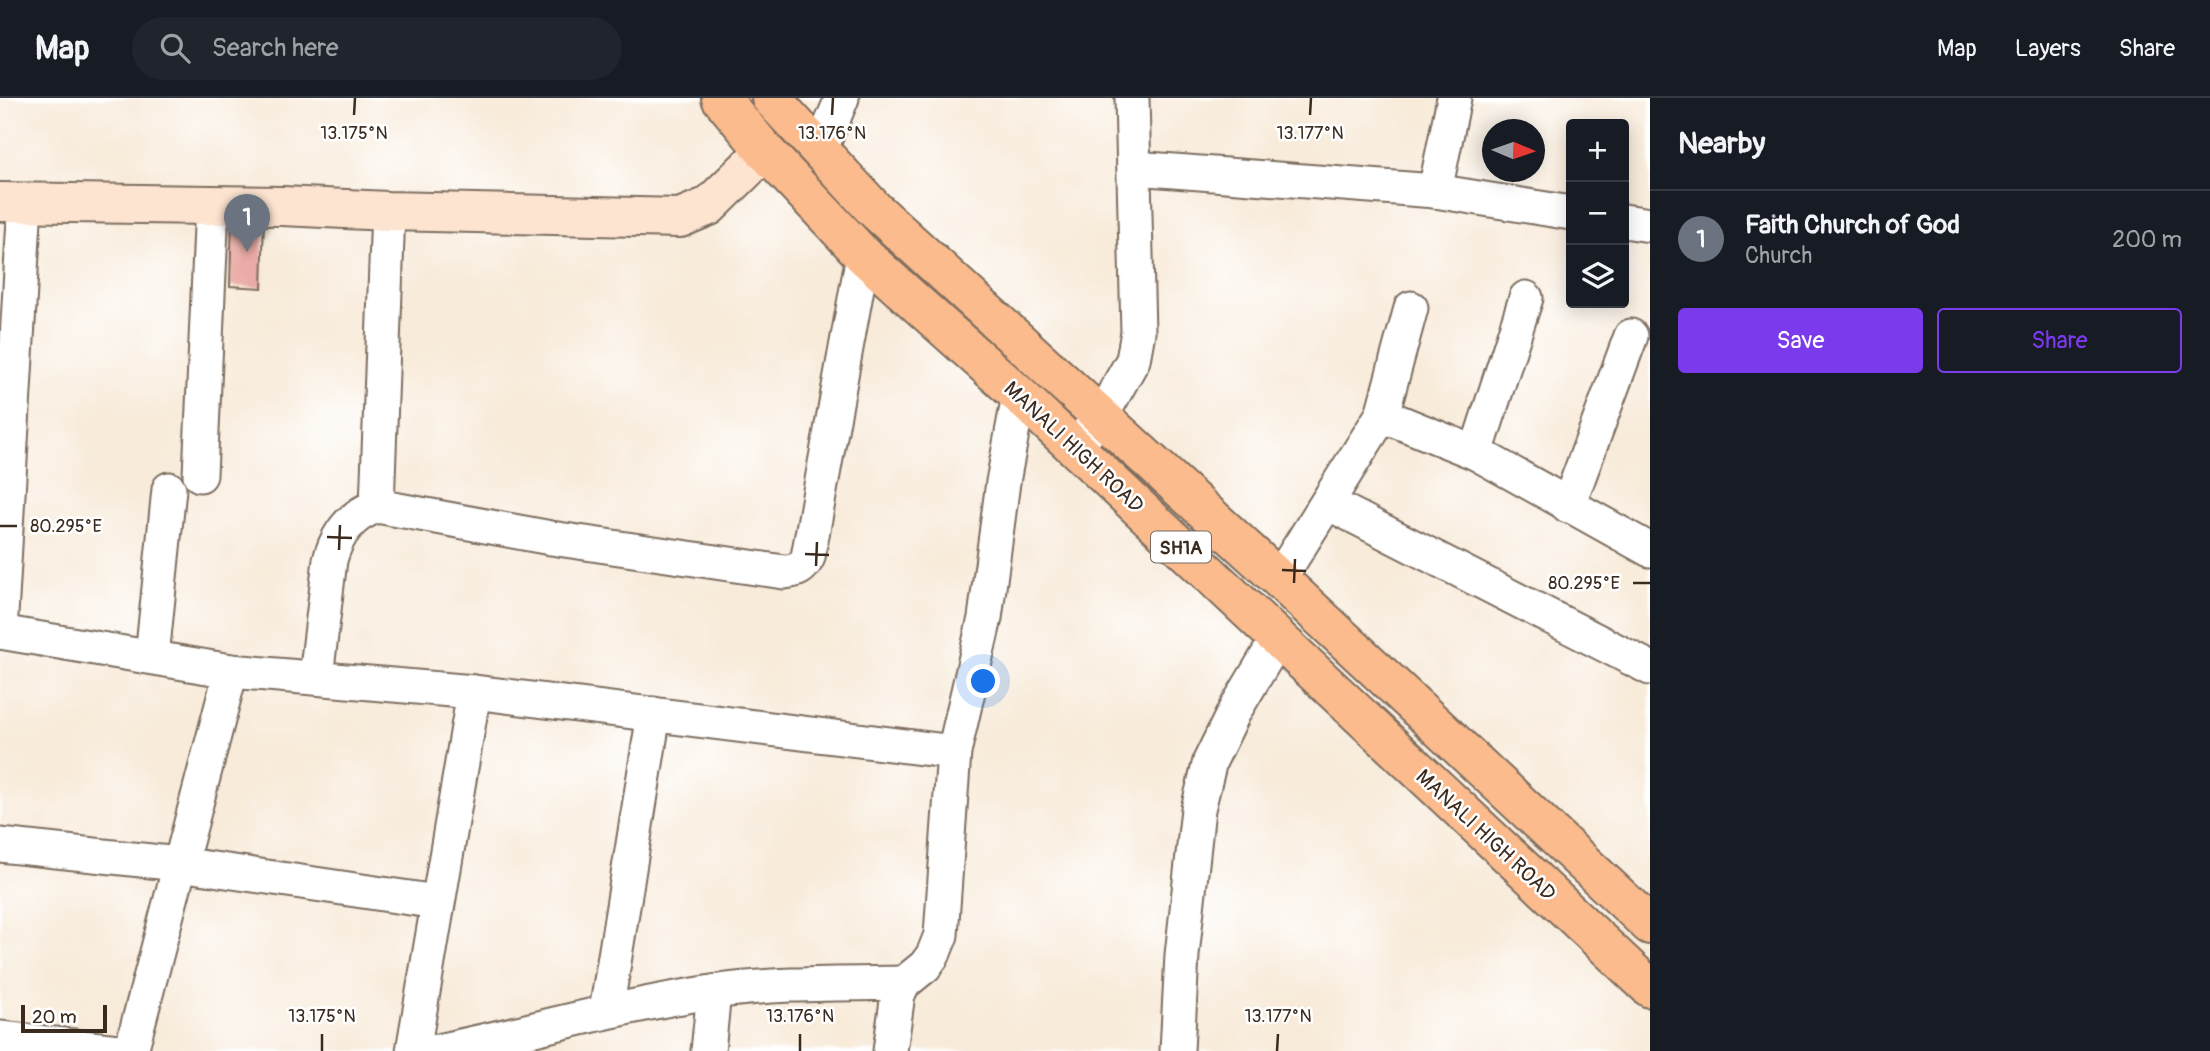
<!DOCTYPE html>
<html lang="en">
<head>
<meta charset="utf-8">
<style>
	body { margin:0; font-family:Pangolin,sans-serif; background:#20242c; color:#f1f3f6 }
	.controls { position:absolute; right:21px; top:21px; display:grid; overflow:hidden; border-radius:7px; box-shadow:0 4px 18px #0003 }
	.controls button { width:63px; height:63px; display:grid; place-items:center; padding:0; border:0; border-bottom:2px solid #363941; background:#171b24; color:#f1f3f6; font:35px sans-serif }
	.compass { position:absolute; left:1482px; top:21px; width:63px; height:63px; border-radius:50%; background:#171b24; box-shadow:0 4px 18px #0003; rotate:92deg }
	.scale { position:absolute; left:21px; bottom:18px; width:86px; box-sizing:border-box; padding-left:7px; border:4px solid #3b2a1e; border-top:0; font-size:19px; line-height:24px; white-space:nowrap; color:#3b2a1e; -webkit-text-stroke:5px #fff; paint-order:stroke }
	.you { position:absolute; left:984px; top:584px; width:24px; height:24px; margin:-18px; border:5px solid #fff; border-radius:50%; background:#1a73e8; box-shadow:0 0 0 10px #1a73e833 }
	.badge { display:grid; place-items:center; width:46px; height:46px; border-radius:50%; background:#7c3aed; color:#fff; font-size:23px; font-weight:700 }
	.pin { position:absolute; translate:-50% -58px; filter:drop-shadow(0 2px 4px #0008) }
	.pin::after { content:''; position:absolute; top:37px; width:24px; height:21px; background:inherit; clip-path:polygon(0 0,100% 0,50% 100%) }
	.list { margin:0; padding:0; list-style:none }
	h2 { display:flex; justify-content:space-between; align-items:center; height:91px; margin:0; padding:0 28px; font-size:30px }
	h2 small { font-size:23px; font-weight:400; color:#9ea1a6 }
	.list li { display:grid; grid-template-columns:46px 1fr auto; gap:21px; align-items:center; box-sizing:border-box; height:98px; padding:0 28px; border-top:2px solid #363941 }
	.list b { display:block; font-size:26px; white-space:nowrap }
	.list p { margin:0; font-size:23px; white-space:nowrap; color:#9ea1a6 }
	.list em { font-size:23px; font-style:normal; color:#9ea1a6 }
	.actions { display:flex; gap:14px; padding:21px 28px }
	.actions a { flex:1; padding:16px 0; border:2px solid #7c3aed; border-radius:7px; text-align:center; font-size:24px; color:#7c3aed }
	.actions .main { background:#7c3aed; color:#fff }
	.icon { flex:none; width:38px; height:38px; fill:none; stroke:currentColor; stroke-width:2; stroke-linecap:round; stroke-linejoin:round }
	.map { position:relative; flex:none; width:1650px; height:953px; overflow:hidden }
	header { display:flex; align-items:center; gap:42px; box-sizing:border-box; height:98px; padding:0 35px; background:#171b24; border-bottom:2px solid #363941 }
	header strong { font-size:33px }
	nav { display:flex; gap:38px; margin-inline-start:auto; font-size:24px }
	.search { width:490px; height:63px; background:#20242c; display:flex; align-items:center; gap:18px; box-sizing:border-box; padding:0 24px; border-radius:38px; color:#9ea1a6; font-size:26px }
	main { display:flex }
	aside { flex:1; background:#171b24 }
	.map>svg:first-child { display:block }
	.building { fill:#eaaaa5 }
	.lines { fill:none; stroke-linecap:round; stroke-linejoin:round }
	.street-casing { stroke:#7d6e60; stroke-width:37 }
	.secondary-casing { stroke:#7d6e60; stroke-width:42 }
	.primary-casing { stroke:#7d6e60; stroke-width:42 }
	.street { stroke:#fff; stroke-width:33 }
	.secondary { stroke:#fde4d1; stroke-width:38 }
	.primary { stroke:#fbbb8c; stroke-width:38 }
	.ticks { fill:none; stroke:#3b2a1e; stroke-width:2.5 }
	.labels { text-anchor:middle; stroke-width:5; stroke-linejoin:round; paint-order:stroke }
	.shield { fill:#fff; stroke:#766a62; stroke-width:2 }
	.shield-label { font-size:19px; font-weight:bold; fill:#3b2a1e }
	.street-label { font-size:21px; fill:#3b2a1e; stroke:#fff }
	.ticks-label { font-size:18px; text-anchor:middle; fill:#3b2a1e; stroke:#fff; stroke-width:5; stroke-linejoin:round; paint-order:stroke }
</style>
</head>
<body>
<header>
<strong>Map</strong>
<div class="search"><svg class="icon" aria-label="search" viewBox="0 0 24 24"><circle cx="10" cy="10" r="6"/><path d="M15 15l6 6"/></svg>Search here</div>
<nav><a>Map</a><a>Layers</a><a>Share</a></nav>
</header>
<main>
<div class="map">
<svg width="1650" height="953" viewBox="0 0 1650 953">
	<rect width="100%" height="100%" fill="#fff"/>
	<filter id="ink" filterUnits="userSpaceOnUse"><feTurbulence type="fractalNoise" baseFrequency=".0143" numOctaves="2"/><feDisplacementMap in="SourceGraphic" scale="14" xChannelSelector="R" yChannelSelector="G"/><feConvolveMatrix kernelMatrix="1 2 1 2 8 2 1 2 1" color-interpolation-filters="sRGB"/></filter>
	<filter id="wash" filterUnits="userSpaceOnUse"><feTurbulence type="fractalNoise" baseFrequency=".00686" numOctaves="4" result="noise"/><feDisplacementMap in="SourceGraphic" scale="28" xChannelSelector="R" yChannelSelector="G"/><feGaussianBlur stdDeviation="1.57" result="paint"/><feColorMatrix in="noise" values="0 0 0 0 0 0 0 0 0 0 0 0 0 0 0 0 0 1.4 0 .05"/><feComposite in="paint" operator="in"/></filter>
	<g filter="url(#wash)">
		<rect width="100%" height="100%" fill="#f8ebda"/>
		<g id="blocks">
			<polygon class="building" points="232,119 264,120 262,190 230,188"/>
		</g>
	</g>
	<g filter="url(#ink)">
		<use href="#blocks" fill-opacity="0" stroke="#7d6e60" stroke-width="2"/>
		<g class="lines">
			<defs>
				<g id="street">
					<polyline points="820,53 842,0"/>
					<polyline points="1135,70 1435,93 1571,115"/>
					<polyline points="1435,93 1454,0"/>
					<polyline points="1624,123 1650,127"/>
					<polyline points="1382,317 1476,355 1650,452"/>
					<polyline points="1086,336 1101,319 1133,262 1138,234 1132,0"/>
					<polyline points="1476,355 1526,200"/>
					<polyline points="200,377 212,107"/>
					<polyline points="1328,405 1650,570"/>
					<polyline points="377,408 388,113"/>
					<polyline points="1568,408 1631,238"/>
					<polyline points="1279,481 1382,317 1411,210"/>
					<polyline points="0,534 231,573 474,594 954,654 985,520 1003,384 1019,297"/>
					<polyline points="0,534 25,104"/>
					<polyline points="152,559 169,391"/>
					<path d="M316,579L330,462C337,436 351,417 377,408L551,440L784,474C797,473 802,471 808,459L863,157"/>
					<polyline points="0,747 179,766 437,804"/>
					<polyline points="606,914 654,616"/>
					<polyline points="0,940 118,953"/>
					<polyline points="131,953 231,573"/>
					<polyline points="413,953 474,594"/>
					<path d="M437,953C529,934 619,908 712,894C775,885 840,886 904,885"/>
					<polyline points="708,953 714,894"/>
					<polyline points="890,953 898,896 904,885 925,868 933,857 941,837 954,654"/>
					<polyline points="1177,953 1182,857 1198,711 1210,663 1235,612 1278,540"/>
				</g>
				<polyline id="secondary" points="0,104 282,108 388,113 680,120 709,108 765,53"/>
				<g id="primary">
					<polyline points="721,0 765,53 863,157 1019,297 1650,890"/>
					<polyline points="771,0 874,111 1279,481 1650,827"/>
				</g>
			</defs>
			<use href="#street" class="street-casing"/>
			<use href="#secondary" class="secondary-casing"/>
			<use href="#primary" class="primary-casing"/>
			<use href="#street" class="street"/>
			<use href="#secondary" class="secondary"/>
			<use href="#primary" class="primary"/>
		</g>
	</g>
	<path class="ticks" d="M354,17L355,0M832,17L833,0M1310,17L1311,0M0,428H17M327,439L352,440M339,452L340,427M805,456L829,457M816,468L817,444M1282,472L1306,473M1294,485L1295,461M1633,485H1650M322,953V936M800,953V936M1277,953L1278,936"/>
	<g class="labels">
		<rect class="shield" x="1151" y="433.5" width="60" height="31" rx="5"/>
		<g class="shield-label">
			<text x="1181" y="456">SH1A</text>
		</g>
		<g class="street-label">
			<text transform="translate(1074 349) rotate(43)" y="7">MANALI HIGH ROAD</text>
			<text transform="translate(1486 737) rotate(43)" y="7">MANALI HIGH ROAD</text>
		</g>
	</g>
	<g class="ticks-label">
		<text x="354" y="41">13.175°N</text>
		<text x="832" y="41">13.176°N</text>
		<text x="1310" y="41">13.177°N</text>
		<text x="66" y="434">80.295°E</text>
		<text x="1584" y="491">80.295°E</text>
		<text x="322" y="924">13.175°N</text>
		<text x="800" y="924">13.176°N</text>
		<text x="1278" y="924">13.177°N</text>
	</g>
</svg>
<div class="controls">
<button>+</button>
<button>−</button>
<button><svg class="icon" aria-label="layers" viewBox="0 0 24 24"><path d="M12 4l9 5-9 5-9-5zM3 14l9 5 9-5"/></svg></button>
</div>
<svg class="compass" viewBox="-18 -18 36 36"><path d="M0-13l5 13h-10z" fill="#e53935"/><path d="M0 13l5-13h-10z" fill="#9ea1a6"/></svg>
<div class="scale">20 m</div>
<div class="you"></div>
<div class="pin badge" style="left:247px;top:154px;background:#6b7280">1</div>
</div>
<aside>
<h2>Nearby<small></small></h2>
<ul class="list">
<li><span class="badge" style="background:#6b7280">1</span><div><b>Faith Church of God</b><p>Church</p></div><em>200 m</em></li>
</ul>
<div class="actions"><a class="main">Save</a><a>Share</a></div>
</aside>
</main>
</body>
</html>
